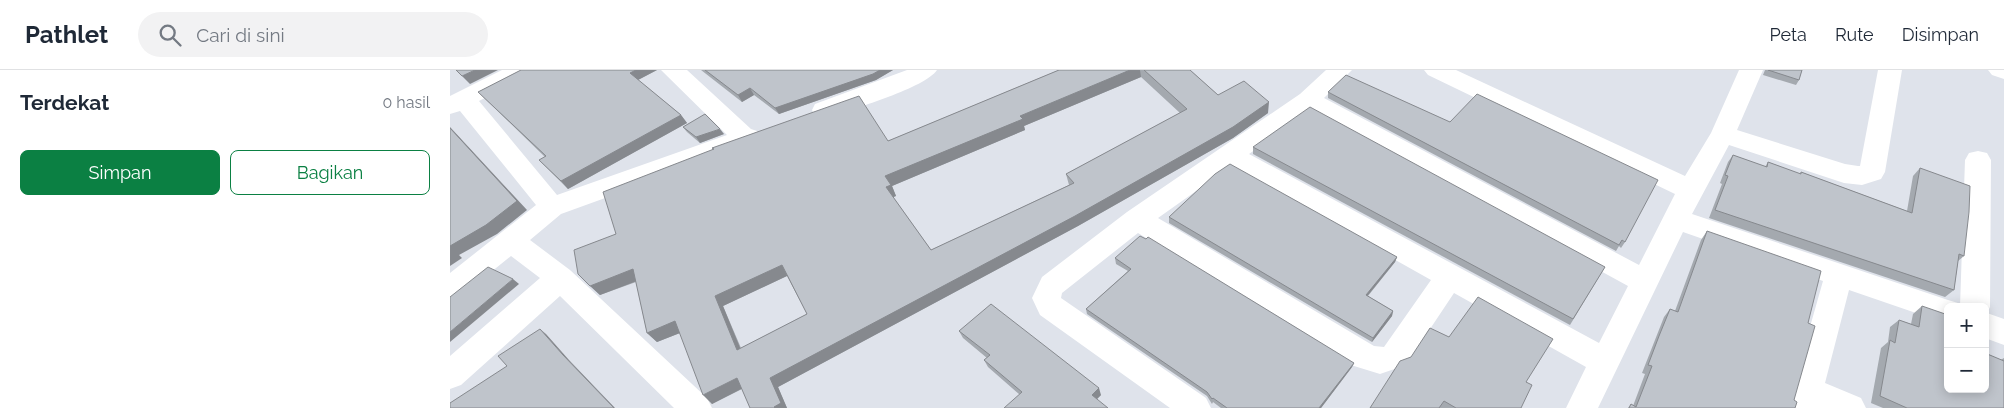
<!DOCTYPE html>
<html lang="id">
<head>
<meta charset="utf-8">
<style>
	body { margin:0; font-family:Raleway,sans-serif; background:#f2f2f3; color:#1f2937 }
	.controls { position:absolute; right:15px; bottom:15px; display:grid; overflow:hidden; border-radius:8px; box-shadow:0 2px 12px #0003 }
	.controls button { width:45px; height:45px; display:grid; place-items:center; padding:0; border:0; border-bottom:1px solid #e0e1e3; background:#fff; color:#1f2937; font:25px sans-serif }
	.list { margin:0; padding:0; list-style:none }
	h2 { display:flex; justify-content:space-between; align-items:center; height:65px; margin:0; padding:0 20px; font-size:21px }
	h2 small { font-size:16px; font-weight:400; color:#747a83 }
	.actions { display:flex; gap:10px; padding:15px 20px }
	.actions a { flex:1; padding:11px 0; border:1px solid #0b8043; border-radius:8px; text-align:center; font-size:18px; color:#0b8043 }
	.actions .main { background:#0b8043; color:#fff }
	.icon { flex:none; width:28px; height:28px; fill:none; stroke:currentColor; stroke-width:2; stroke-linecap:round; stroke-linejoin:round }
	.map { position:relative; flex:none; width:1554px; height:338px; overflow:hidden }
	header { display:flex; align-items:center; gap:30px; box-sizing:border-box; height:70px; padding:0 25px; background:#fff; border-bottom:1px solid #e0e1e3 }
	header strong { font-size:24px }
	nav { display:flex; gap:28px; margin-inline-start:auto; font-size:18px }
	.search { width:350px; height:45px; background:#f2f2f3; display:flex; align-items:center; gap:12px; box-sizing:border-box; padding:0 18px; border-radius:28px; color:#747a83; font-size:19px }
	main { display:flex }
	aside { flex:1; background:#fff }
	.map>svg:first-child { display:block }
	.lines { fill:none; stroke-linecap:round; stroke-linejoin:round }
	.minor { fill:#fff; fill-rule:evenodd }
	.wall { fill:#a4a9af; fill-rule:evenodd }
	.shaded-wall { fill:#86898e }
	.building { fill:#bfc4cb; stroke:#86898e; fill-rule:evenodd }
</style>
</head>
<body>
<header>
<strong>Pathlet</strong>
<div class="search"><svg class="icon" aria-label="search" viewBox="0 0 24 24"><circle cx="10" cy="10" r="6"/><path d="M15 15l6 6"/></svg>Cari di sini</div>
<nav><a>Peta</a><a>Rute</a><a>Disimpan</a></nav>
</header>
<main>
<aside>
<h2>Terdekat<small>0 hasil</small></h2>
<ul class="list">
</ul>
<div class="actions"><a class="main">Simpan</a><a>Bagikan</a></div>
</aside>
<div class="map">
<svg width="1554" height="338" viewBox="0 0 1554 338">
	<rect width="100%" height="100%" fill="#dfe3eb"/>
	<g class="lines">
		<g class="minor">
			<polygon points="52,0 83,0 79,5 29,31 107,125 277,65 211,0 237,0 301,59 307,61 310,67 307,73 111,144 80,170 120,200 257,328 262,338 224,338 110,226 11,315 0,319 0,286 90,208 61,186 10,227 0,231 0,203 86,135 10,41 0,44 0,26"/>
			<path d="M457,0H487C475,18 405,38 383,46L374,48L365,46L362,40L365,34Z"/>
			<path d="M876,0H902L874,28L1189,195L1225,124L978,5L974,0H1006L1235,106L1261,63L1289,0H1313L1287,60L1395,94L1408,96H1410L1428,0H1452L1435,102L1431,109L1412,115L1394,113L1279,75L1242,144L1498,230L1508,233L1510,237H1498V254L1399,220L1375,313L1411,328L1416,338H1337L1373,211L1233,162L1148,338H1116L1136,297L1004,223L956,295L930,304L904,296L688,163L612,223L611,228L756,328L761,338H720L590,245L582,228L592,207L677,142L850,24ZM859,41L1178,216L1149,273L799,84ZM780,97L981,210L934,277L924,276L708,148Z"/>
			<polygon points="1538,0 1554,0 1554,9 1542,5"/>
			<polygon points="1528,81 1537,83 1541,90 1540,237 1537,243 1554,249 1554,275 1535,268 1535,237 1510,237 1515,90 1519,83"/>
		</g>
	</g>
	<g class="wall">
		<polygon points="71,0 207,0 188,10 231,45 237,53 118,119 89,90 95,87 28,22"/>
		<polygon points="251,0 443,0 426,10 329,44 304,25 292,32"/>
		<path d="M609,0H740L768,25L818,43L783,68L628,156L328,317L337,338H300L292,319L262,334L230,263L207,272L197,263L186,212L150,225L128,204L166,164L263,80L262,78L438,71ZM691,7L730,43L616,104L619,115L481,180L443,127L446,126L442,116L575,60L574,56ZM337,206L357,244L291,278L273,236Z"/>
		<polygon points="1315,0 1352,0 1349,10 1346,15 1313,5"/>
		<polygon points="878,22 1175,172 1171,178 1169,176 1166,181 878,28"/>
		<polygon points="233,57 274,64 250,73 237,62"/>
		<polygon points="803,77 1155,197 1120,255 803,84"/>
		<polygon points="1283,85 1315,97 1318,92 1350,104 1351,102 1457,141 1463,106 1470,98 1514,186 1508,191 1504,220 1495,227 1259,148 1272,114 1270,113 1278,92"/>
		<polygon points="719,147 947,187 945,192 918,226 943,241 942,246 922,272 719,153"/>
		<polygon points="1257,161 1358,253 1344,330 1345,338 1178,338 1181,334 1183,336 1195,304 1192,303 1214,247 1220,239 1225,241 1251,170"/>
		<polygon points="665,188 904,293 902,297 871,338 771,338 763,332 762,334 757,326 637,244 636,239 678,201 666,194"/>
		<polygon points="1472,236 1498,319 1554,288 1554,338 1433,338 1421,333 1431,278 1438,272 1440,257 1449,250 1461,254 1463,244"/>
		<polygon points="509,261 651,325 647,329 569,324 538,297 534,290 537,288 513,268"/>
		<polygon points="961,287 1077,312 1071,338 920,338"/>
	</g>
	<g class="shaded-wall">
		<polygon points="25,0 48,0 20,14 12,6"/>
		<polygon points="186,0 207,0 186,11 180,3"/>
		<polygon points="430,0 443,0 426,10 329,44 325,38"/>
		<polygon points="680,0 690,0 691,7 574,56 575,60 442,116 446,126 441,128 436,117 435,106 570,46"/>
		<polygon points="300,18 304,25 292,32 288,25"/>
		<polygon points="819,32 818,43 783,68 628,156 328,317 337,338 325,338 324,337 320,308"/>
		<polygon points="231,45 237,53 118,119 111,111"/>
		<polygon points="0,57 77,140 47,164 9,185 12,188 0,196"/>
		<polygon points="270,59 274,64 250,73 246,67"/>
		<polygon points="947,187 945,192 914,230 916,225"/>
		<polygon points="332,195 339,205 273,236 295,290 287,280 265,226"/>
		<polygon points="183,199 192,209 150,225 140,216"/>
		<polygon points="63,209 69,214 0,272 0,262"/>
		<polygon points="943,241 942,246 922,272 923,268"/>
		<polygon points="225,251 235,261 207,272 197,263"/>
		<polygon points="90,259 96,264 119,290 165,338 164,338 113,285"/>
		<polygon points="904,293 902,297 871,338 869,338"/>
		<polygon points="287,308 295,317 262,334 253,325"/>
		<polygon points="649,318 651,325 644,332 642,325"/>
	</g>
	<g class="building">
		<polygon points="6,0 25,0 12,6"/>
		<polygon points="71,0 186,0 180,3 231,45 111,111 89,90 96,86 28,22"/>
		<polygon points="255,0 430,0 423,4 325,38 300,18 288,25"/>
		<path d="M609,0H680L570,46L573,49L435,106L441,115L436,117L481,180L624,113L616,104L737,39L694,0H740L768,25L794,11L819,32L783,57L625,146L320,308L331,333L324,337L325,338H300L287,308L253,325L225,251L197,263L183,199L140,216L128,204L124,180L166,164L153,122L264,79L262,78L409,26L438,71ZM332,195L357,244L287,280L265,226Z"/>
		<polygon points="1318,0 1352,0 1349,10"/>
		<polygon points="896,5 1000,52 1027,24 1208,110 1175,172 1172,170 1169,175 878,22"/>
		<polygon points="860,37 1155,197 1123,249 803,77"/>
		<polygon points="255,44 270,59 246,67 233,57"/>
		<polygon points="0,58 67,131 36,155 0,176"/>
		<polygon points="1283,85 1317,97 1318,92 1351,104 1351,102 1462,143 1470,98 1520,116 1519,142 1514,186 1509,184 1504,220 1265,140 1278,106 1275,105"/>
		<polygon points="780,94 947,187 916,225 943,241 923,268 719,147 765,104"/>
		<polygon points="1257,161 1371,201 1358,253 1365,256 1344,330 1347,332 1345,338 1179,338 1181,334 1186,337 1202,296 1198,295 1209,266 1220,239 1228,242"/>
		<polygon points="690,166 696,169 698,167 904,293 869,338 777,338 763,328 762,329 757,322 636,239 681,199 665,188"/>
		<polygon points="38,197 63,209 0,262 0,227"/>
		<polygon points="1028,227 1103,269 1076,312 1082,315 1071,338 1006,338 994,331 989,338 920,338 950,291 961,287 980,258 999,267"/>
		<polygon points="541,234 649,318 642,325 658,338 554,338 572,322 534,290 540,285 509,261"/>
		<polygon points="1472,236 1498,245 1498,319 1535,319 1535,283 1554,291 1554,338 1457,338 1430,326 1440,270 1445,273 1449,250 1469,257"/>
		<polygon points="90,259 113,285 164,338 0,338 0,333 57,296 48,286"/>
	</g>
</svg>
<div class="controls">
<button>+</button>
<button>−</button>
</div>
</div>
</main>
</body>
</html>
